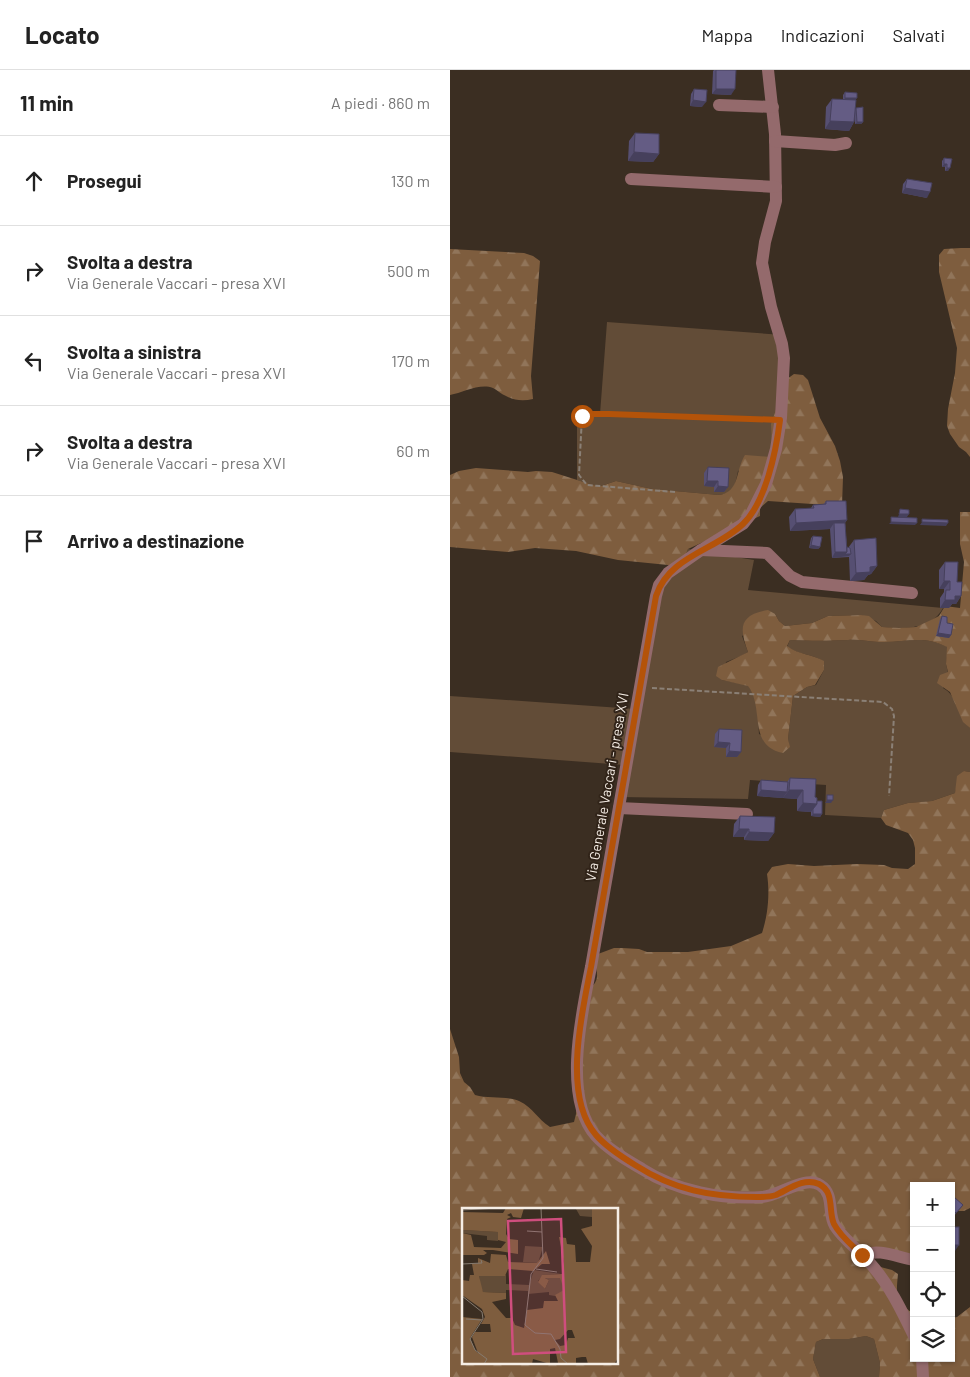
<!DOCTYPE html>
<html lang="it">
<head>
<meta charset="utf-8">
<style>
	body { margin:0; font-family:Barlow,sans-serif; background:#f6f6f6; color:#222 }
	.controls { position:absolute; right:15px; bottom:15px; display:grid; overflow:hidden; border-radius:0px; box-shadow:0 1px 4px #0004 }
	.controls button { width:45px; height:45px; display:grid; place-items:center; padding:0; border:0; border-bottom:1px solid #e0e0e0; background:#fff; color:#222; font:25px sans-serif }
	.stop { position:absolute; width:15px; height:15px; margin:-11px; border:4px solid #b45309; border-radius:50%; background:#fff }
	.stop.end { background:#b45309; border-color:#fff; box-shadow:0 1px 5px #0008 }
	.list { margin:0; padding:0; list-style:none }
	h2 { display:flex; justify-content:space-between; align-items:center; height:65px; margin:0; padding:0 20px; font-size:21px }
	h2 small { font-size:16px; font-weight:400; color:#767676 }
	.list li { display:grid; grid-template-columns:32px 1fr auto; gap:15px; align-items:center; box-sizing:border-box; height:90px; padding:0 20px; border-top:1px solid #e0e0e0 }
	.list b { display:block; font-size:19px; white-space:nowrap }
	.list p { margin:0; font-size:16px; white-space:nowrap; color:#767676 }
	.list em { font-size:16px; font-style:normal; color:#767676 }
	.icon { flex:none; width:28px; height:28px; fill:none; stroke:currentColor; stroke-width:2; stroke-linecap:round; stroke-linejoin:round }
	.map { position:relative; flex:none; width:520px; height:1307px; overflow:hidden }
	header { display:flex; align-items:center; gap:30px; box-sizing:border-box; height:70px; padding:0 25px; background:#fff; border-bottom:1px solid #e0e0e0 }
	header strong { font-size:24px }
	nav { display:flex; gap:28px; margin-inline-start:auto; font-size:18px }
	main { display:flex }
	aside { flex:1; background:#fff }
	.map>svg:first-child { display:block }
	.green { fill:#624c37 }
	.forest { fill:url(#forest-firs); fill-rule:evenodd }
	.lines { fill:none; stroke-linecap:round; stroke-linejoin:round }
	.path { stroke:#8b8076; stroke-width:2; stroke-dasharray:5 2.5; stroke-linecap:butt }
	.minor { stroke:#946a6c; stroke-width:12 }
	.wall { fill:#564f72 }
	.shaded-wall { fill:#46405c }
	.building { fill:#645c84; stroke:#46405c }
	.route { stroke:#b45309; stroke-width:6 }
	.labels { text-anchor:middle; stroke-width:4; stroke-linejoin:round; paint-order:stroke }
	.street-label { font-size:14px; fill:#f6eee6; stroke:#312419 }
	.inset-road { fill:none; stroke:#867b70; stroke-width:1 }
	.view { fill:#cf4e7e; fill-opacity:0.15; stroke:#cf4e7e; stroke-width:2.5 }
	.inset-edge { fill:none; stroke:#f6eee6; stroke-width:2.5 }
</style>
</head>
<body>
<header>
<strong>Locato</strong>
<nav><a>Mappa</a><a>Indicazioni</a><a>Salvati</a></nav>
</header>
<main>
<aside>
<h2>11 min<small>A piedi · 860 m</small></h2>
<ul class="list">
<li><svg class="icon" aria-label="ahead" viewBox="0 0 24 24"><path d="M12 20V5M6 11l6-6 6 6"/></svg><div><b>Prosegui</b></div><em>130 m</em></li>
<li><svg class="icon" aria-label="right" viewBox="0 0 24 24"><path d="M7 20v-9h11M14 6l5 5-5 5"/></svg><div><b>Svolta a destra</b><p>Via Generale Vaccari - presa XVI</p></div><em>500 m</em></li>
<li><svg class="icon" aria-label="left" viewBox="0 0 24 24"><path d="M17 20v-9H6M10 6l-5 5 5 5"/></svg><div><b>Svolta a sinistra</b><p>Via Generale Vaccari - presa XVI</p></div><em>170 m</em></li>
<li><svg class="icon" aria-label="right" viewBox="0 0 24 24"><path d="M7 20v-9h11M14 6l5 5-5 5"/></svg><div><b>Svolta a destra</b><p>Via Generale Vaccari - presa XVI</p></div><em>60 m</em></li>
<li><svg class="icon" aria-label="arrive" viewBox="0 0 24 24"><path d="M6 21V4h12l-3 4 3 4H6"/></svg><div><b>Arrivo a destinazione</b></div></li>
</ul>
</aside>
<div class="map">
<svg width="520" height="1307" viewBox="0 0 520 1307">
	<defs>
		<pattern id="forest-firs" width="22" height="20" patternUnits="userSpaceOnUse" patternTransform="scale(1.25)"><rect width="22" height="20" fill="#7e5d3e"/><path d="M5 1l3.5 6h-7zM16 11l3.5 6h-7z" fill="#91755a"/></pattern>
	</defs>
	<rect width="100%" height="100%" fill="#3b2e22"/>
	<g class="green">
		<path d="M157,252L333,265L337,309L320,387L288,401C285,416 284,423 269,425L202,419L166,411L151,416L143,415L127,410V341L150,344Z"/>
		<path d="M238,479L304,490L298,520L493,538C481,560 454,559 432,557L426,551L411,545L378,546L362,553L335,556L329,551L325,544L292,566L298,582L291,586L276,592L272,610L298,615C308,628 308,648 309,664L339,677L338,669L343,626L357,617L366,615L374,600V592C362,583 349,585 337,577L340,570C362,571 377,571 398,570C409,569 419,572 429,572C455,573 472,564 498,577L496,594L498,603L493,618C508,626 509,647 520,658V702L514,701L507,715L505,723L482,731L458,733L434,740L431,748L375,745L376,715L300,710L298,729L170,727L175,695L0,682V626L185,639L205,520L233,491Z"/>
		<polygon points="416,1266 424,1269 430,1293 429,1307 370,1307 363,1289 366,1272 373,1269 399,1269"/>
	</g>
	<g class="forest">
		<polygon points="511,178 520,178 520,387 516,382 509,377 500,364 497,356 498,339 505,303 507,278 489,202 489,185 494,179"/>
		<path d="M0,179L74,183L83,186L90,191L81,306L83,329C74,331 65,331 56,326C51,324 47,320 43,318C29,313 13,323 0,325Z"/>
		<path d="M344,304L353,305L358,310L370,348L385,376L390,391L393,407L392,436L318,431L310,438V446L238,479L233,491L228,496L168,490L126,481L85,478L58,482L0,477V405L9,401L26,398L78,402L86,401L102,402L143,415L151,416L166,411L202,419L269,425C290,422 285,401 295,385L320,387L322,372L321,354L337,309Z"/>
		<path d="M510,442H520V658L513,652L500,622L487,613L490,605L498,602L496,594L497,577C473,564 455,573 429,572C419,572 409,569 398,570C378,571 361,571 340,570L337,576C349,585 362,584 374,591V600L365,615L357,617L343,626L338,669L340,677L333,683C297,676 315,638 298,616L272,610L266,606L268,597L298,582C289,558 289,545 318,540L325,544L329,551L335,556L362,553L378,546L411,545L419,546L432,557L449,558L466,557L481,550L489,546L495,536L510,538L514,492L510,474Z"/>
		<path d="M514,701L520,702V1138L514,1141H501V1116H464V1183L455,1184L419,1181V1194L442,1200L448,1204C446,1225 445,1232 464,1244V1288H501V1248L507,1247L520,1237V1307H429L430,1293L424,1269L416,1266L399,1269H373L366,1272L363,1289L370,1307H0V959L9,987L10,1003L14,1012L20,1017L25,1025C39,1029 58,1026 69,1031C84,1038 87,1049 100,1057L124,1052L126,1044V1028L139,919C155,907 141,898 148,884L164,878H172L189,879L197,882H238L281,876L312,863C318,845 320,823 317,804L322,797L338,794L364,796L407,794L434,795L442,798L458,799L465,794V778L463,770L458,763L436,755L431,748L434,740L458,733L482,731L505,723L507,706ZM14,1140H168V1293H14Z"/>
	</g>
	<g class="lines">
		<g class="path">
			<polyline points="225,422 137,415 129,405 132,346 134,344 159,344 320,350"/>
			<polyline points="202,618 433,632 442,639 444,646 439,726"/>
		</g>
		<g class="minor">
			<path d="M318,0L325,64L326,131L315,172L312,193L321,237L332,274L334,288L331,348L326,379L316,414L301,444L293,454L251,480L218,503L209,515L206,526L141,897C132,942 112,1028 146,1066C159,1080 177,1090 192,1099C226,1121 273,1130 312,1127C330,1126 354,1105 370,1115C385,1124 377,1143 385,1156C394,1170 408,1179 419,1192C439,1214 451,1239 464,1266"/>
			<polyline points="269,35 323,37"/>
			<polyline points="325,71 385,75 396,73"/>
			<polyline points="181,109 326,117"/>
			<polyline points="251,480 317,483 340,506 352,512 462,523"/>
			<polyline points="169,738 297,744"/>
			<path d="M413,1185C430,1178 446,1187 464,1190"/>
			<polyline points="472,1288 473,1307"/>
		</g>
	</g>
	<g class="wall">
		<polygon points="264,0 286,0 281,25 262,24 263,1"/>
		<polygon points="244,19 252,37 240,36 241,24"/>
		<polygon points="395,22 406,30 405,39 406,38 413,52 411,54 405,54 405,47 404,52 399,61 375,59 376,37 382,29 393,29 393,25"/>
		<polygon points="185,63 209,84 203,92 178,91 179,71"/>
		<polygon points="494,88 502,89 498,101 495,101 495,97 492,97 492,91"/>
		<polygon points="457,109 477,128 452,123 453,114"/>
		<polygon points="258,397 278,417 274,422 264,422 264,417 254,416 254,403"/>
		<polygon points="376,431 397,450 395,453 397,477 398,478 404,470 427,496 421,504 418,505 414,510 400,511 399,487 382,488 380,459 340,461 339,447 345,439 361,438 363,435 373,435"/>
		<polygon points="363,466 370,477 368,479 359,478 361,468"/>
		<polygon points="495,492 507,512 511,526 506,534 502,534 499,538 490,538 490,528 494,522 494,519 489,519 489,500"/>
		<polygon points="492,546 497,553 501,565 499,568 486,566 490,549"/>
		<polygon points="269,659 291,682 287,687 276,687 276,678 264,677 265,664"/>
		<polygon points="340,708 365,727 367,731 372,744 370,747 361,746 361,742 347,741 347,729 307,726 308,715 311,710 337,712"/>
		<polygon points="290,746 324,763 318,771 294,770 294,767 283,767 284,754"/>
		<polygon points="501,1130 513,1135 504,1146 501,1143"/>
	</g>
	<g class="shaded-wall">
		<polygon points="266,19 285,19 281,25 262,24"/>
		<polygon points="395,28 407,28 405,31 393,31"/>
		<polygon points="243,30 256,32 252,37 240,36"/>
		<polygon points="380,51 404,52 399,61 375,59"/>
		<polygon points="407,52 413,52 411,54 405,54"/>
		<polygon points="184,82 209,84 203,92 178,91"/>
		<polygon points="494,94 497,94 495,97 492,97"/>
		<polygon points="497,98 500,98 498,101 495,101"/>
		<polygon points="455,118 480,122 477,128 452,123"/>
		<polygon points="257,411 268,411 264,417 254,416"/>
		<polygon points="268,416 278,417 274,422 264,422"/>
		<polygon points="449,444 459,444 457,447 448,447"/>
		<polygon points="397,450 391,458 384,453 380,459 340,461 346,453"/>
		<polygon points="441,452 467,453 465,455 439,454"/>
		<polygon points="472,452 498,453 496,456 470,455"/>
		<polygon points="361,475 370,477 368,479 359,478"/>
		<polygon points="385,482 397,482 401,484 399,486 382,488"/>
		<polygon points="427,496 421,504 418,505 414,510 400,511 406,503 420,497"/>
		<polygon points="494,511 500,511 494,519 489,519"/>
		<polygon points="505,526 511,526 506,534 502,534 499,538 490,538 495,530"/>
		<polygon points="488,563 501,565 499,568 486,566"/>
		<polygon points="268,672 280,673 276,678 264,677"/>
		<polygon points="279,681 291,682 287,687 276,687"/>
		<polygon points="311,720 337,722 333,728 307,726"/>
		<polygon points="339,720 353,720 347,729 333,728"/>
		<polygon points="377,730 383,730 381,733 375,733"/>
		<polygon points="353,733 367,734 361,742 347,741"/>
		<polygon points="363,744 372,744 370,747 361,746"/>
		<polygon points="289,759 299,759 294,767 283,767"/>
		<polygon points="299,762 324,763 318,771 294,770"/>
		<polygon points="501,1175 509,1175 505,1181 501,1181"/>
	</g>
	<g class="building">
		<polygon points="266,0 286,0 285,19 266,19"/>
		<polygon points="244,19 257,20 256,32 243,30"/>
		<polygon points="395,22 407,23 407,28 395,28"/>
		<polygon points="382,29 406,30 404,52 380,51"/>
		<polygon points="413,37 413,52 407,52 406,38"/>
		<polygon points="185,63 209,64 209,84 184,82"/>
		<polygon points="494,88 502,89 500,98 497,98 497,94 494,94"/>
		<polygon points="457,109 482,113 480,122 455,118"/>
		<polygon points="258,397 279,398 278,417 268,416 268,411 257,411"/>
		<polygon points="376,431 396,431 397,450 346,453 345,439 364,438 363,435 376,434"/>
		<polygon points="450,439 459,440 459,444 449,444"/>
		<polygon points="441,447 467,448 467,453 441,452"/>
		<polygon points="472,449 498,450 498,453 472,452"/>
		<polygon points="384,453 395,453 397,482 385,482"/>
		<polygon points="363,466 372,467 370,477 361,475"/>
		<polygon points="426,468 427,496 420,497 420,502 406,503 404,470"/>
		<polygon points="397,477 400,478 401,484 395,484 397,482"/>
		<polygon points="495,492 508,492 507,512 512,512 511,526 505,526 505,530 495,530 496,520 500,520 500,511 494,511"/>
		<polygon points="492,546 497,547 497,553 503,554 501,565 488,563"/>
		<polygon points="269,659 292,660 291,682 279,681 280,673 268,672"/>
		<polygon points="340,708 366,709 365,727 367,728 367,734 353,733 353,720 339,720"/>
		<polygon points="311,710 338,712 337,722 311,720"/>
		<rect x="377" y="725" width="6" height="5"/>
		<polygon points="367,731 372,731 372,744 363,744 363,739 367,734"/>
		<polygon points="290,746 325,747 324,763 299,762 299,759 289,759"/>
		<polygon points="504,1127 513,1135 506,1143 501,1139 501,1130"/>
		<rect x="501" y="1157" width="8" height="18"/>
	</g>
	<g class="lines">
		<path class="route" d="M132,346L134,344H159L330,350C326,381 316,432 293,454C266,480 219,486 206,526L141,897C132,942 112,1026 146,1065C156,1077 172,1087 185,1095C224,1120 261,1127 307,1127C313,1127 320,1127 326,1125C339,1119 354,1107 369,1114C385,1122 378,1141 384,1154C390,1166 403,1176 412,1185"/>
	</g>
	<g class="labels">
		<g class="street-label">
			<text transform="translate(157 717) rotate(-80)" y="5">Via Generale Vaccari - presa XVI</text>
		</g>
	</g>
	<g transform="translate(12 1138)">
		<rect width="156" height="156" fill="#3b2e22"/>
		<path d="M105,0H130V9L118,8L114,1ZM0,19L2,22L37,24L36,33L25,32V28L0,25ZM63,38L81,39L76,55L61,54ZM72,62L99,66L81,67L76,73L83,81L87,72L83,70H99L102,83L93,88L87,87V84L66,86V83L44,82V85L21,84L18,78L17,68L44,67V76L67,77Z" fill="#624c37"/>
		<path d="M44,0H62L59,10L51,9L49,5L45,7L49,9L45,11L44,26L47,31L56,32V46L31,42H21L25,45L22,47H0V25L9,27L12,39L39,40L44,34L36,32V24L1,22L0,4L41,5ZM130,0H156L157,148L153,155L156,156H126L124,149H120L114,150V156L96,155L93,140L88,141V156L71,151L70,156H0V109L20,111L8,130L13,142L16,145L10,129L13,124H29L28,116H19L23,109L20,101L0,87V72L7,73L8,67H12L10,56L16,55V50L28,55L29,46L44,47L46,54L75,55L84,43L88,56H80L71,63L46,61L43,68H17L21,84L44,85V91L30,94L44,110H50L53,117L62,120L65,102L81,100L82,93H96L93,87L102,82L98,70H83L87,72L83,81L76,74L80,67L100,66L102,54L97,29L104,30L105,36L113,37L114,54H128L130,38L119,21L130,18ZM106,122H110L113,130H106L104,137L98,138L93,132L98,131Z" fill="#7e5d3e" fill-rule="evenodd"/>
		<path class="inset-road" d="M79,0L81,50L69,66L63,117L73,125L89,126L98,141L99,150L106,156M0,2L36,0M65,23L80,24M0,56L20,55L19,52M74,61L95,64M0,88L20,104L21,111L8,131L13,142L25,151L22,156M4,111L20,112"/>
		<path class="view" d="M99,11L104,144L51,146L46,13Z"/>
		<rect width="156" height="156" class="inset-edge"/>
	</g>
</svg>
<div class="controls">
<button>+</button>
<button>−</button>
<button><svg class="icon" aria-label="locate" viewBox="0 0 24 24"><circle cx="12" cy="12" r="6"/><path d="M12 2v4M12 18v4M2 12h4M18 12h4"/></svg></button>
<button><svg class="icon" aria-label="layers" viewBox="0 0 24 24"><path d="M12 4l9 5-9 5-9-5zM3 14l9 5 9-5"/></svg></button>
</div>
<div class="stop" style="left:132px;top:346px"></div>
<div class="stop end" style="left:412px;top:1185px"></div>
</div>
</main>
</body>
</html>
